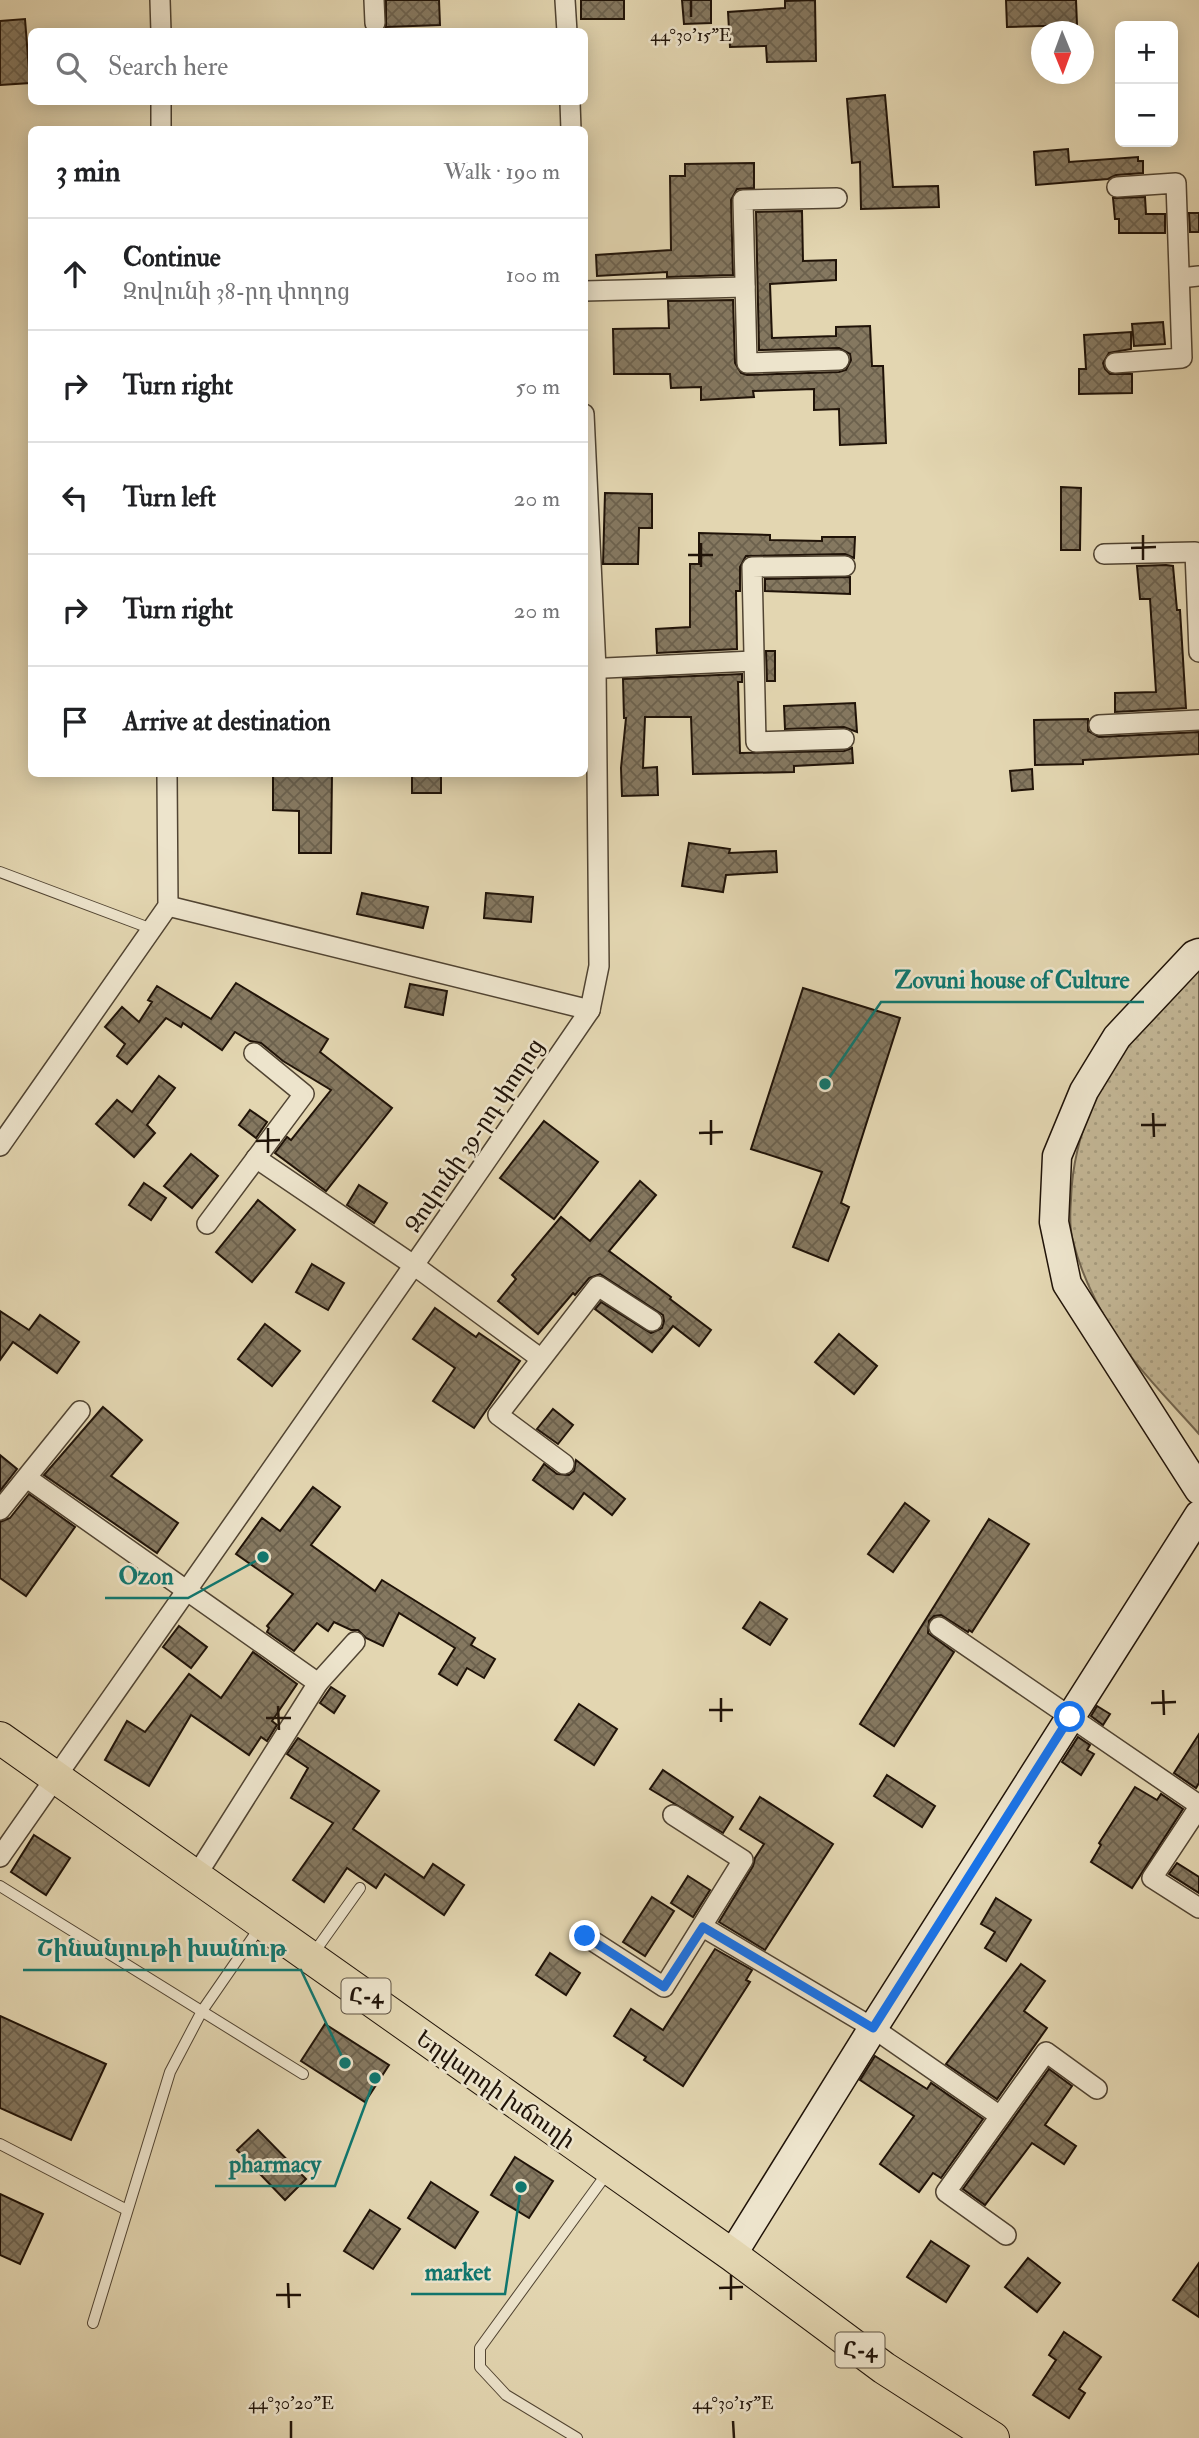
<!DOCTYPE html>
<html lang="en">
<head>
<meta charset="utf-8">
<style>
	body { margin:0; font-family:"IM FELL Double Pica","Noto Serif Armenian",serif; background:#f2f2f2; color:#202124 }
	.controls { position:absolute; right:21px; top:21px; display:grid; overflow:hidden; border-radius:10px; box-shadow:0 4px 18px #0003 }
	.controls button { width:63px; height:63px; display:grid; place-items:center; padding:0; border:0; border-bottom:2px solid #e0e0e0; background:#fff; color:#202124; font:35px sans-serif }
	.compass { position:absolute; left:1031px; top:21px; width:63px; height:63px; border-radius:50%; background:#fff; box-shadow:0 4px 18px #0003; rotate:179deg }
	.stop { position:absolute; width:21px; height:21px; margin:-16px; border:5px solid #1a73e8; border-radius:50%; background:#fff }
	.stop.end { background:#1a73e8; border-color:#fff; box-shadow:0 2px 7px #0008 }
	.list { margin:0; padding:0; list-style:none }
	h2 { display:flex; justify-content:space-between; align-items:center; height:91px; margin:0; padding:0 28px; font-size:30px }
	h2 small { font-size:23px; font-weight:400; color:#757577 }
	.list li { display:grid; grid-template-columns:46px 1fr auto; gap:21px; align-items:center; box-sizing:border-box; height:112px; padding:0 28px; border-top:2px solid #e0e0e0 }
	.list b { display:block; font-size:26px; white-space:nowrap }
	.list p { margin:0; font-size:23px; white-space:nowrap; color:#757577 }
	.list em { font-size:23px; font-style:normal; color:#757577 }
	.icon { flex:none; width:38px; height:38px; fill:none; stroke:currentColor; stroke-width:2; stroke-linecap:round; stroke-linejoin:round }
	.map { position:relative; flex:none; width:1199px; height:2438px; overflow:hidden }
	.search { position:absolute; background:#fff; box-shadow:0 4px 18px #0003; left:28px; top:28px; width:560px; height:77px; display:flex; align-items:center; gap:18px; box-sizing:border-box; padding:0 24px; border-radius:10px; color:#757577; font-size:26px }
	.panel { position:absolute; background:#fff; box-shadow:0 4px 18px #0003; left:28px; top:126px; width:560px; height:651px; border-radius:10px }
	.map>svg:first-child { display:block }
	.park { fill:url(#park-dots); stroke:#71644e; stroke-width:2 }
	.building { fill:url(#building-cross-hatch); stroke:#201308; stroke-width:2 }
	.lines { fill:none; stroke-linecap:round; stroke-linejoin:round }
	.lane-casing { stroke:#514432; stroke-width:12 }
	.street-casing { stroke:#514432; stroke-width:22 }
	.secondary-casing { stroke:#201308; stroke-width:31 }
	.primary-casing { stroke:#201308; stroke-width:34 }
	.lane { stroke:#ede4cc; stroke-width:10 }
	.street { stroke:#ede4cc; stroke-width:19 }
	.secondary { stroke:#ede4cc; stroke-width:28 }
	.primary { stroke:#e3d6b1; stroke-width:32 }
	.route { stroke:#1a73e8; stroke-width:9 }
	.ticks { fill:none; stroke:#201308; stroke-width:2.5 }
	.labels { text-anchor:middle; stroke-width:5; stroke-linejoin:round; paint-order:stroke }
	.shield { fill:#ede4cc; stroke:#5e5243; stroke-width:2 }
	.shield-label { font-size:21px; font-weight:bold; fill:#201308 }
	.street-label { font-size:23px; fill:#201308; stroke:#ede4cc }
	.ticks-label { font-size:18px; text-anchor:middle; fill:#201308; stroke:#ede4cc; stroke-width:5; stroke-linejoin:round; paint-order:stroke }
	.leader { fill:none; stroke:#0f766e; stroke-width:2.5 }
	.callout-dot { fill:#0f766e; stroke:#ede4cc; stroke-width:2.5 }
	.callout-label { font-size:24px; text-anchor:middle; font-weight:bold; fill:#0f766e; stroke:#ede4cc; stroke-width:5; stroke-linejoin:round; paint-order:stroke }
</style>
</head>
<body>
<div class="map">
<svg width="1199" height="2438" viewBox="0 0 1199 2438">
	<defs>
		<pattern id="park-dots" width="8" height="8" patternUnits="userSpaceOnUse" patternTransform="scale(1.75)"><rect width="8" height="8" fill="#c2b594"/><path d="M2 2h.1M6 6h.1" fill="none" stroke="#a69b7e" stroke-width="1.8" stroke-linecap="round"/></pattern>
		<pattern id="building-cross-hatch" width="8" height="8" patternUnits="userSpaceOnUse" patternTransform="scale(1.75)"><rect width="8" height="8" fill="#857860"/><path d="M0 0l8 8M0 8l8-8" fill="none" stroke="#6c614d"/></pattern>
	</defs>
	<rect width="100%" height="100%" fill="#e3d6b1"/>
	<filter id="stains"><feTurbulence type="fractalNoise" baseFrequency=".00286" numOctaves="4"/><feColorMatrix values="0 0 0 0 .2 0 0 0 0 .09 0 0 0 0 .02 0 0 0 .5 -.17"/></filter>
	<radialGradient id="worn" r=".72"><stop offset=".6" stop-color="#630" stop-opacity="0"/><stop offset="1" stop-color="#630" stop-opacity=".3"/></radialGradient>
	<path class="park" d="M1199,970V1434C1169,1400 1135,1367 1111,1328C1096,1303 1080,1270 1073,1241C1069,1228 1070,1212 1071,1199C1074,1105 1130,1029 1199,970Z"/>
	<g class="building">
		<polygon points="386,0 439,0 440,25 386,27"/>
		<rect x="581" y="0" width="43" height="19"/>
		<polygon points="682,0 711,0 711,23 684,24"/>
		<polygon points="815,0 816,61 767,62 766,46 730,47 728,12 785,8 785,1"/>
		<polygon points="1006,0 1076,0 1077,25 1007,27"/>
		<polygon points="25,19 30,83 0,85 0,21"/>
		<polygon points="885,95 893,187 938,186 939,207 861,209 860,162 852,163 847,99"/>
		<polygon points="1068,149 1069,162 1138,157 1138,161 1143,161 1143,173 1116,175 1108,179 1036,185 1034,152"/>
		<polygon points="754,163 754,188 737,189 731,200 733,275 667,277 667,272 597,276 596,255 671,250 670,176 685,176 685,164"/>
		<polygon points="1145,197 1146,214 1165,214 1165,233 1119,233 1119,219 1115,219 1113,198"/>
		<polygon points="802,211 803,261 836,260 836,280 770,284 772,338 836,336 836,327 870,326 872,366 883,366 886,443 840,445 839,409 814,410 814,389 753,391 754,397 701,400 701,387 671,388 670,374 614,374 613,329 669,328 668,301 733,300 735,363 741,373 747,375 839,372 846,370 851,360 850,354 839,348 759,350 756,212"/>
		<polygon points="1189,213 1199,213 1199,232 1190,232"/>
		<polygon points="1163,322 1165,344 1134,346 1132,324"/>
		<polygon points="1131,332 1131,349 1109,353 1103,363 1105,369 1110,374 1132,374 1132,393 1079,394 1079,369 1086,369 1084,335"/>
		<polygon points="1061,487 1081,488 1080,550 1061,550"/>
		<polygon points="605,493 652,494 652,528 639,528 638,564 603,564"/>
		<polygon points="699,533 770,535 770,540 822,541 822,537 855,537 854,558 845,554 746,556 740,567 740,591 736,591 737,649 657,653 656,629 690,627 690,564 699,564"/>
		<polygon points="1166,565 1173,566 1177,610 1180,610 1186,708 1115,712 1115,693 1156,692 1150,599 1140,599 1137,566"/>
		<polygon points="850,577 850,594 765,591 765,579"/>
		<polygon points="766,651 775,651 775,681 767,681"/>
		<polygon points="742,674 742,682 738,682 740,753 844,751 852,748 853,763 794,766 794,772 693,774 691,717 645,717 643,768 657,767 658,795 622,796 621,768 626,718 624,718 623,679"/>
		<polygon points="855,703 857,732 844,727 785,729 784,706"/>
		<polygon points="1088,719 1088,731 1099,737 1199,732 1199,754 1083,760 1083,764 1035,765 1034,720"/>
		<polygon points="1032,769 1033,789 1012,791 1010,771"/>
		<polygon points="273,774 332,774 331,853 299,853 299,811 273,810"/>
		<rect x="412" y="774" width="29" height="19"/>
		<polygon points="689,843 730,849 729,853 776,851 777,872 726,875 723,892 682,886"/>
		<polygon points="362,893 428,907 423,928 357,914"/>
		<polygon points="486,893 533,897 531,922 484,918"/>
		<polygon points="236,983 328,1039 320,1052 392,1108 326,1191 275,1153 287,1137 291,1140 331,1090 283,1061 261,1043 250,1041 235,1032 222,1050 183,1023 181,1027 166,1018 127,1064 117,1056 125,1044 105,1027 122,1007 139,1022 152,1002 148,1000 157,986 211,1019"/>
		<polygon points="410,984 447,991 443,1015 405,1007"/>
		<polygon points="803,988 900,1018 841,1203 849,1207 828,1261 793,1247 822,1172 751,1149"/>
		<polygon points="159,1076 175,1088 147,1125 155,1133 134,1157 96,1124 117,1100 132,1112"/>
		<polygon points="250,1110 267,1122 256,1138 239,1125"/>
		<polygon points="544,1121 598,1162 554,1219 500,1178"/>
		<polygon points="191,1154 218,1176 192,1208 164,1186"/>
		<polygon points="640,1181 656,1195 609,1251 671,1297 670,1299 711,1330 699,1346 673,1326 652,1352 595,1309 601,1302 651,1333 662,1328 664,1321 663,1315 600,1274 589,1278 575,1295 573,1293 538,1334 498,1301 516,1279 512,1275 561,1217 590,1241"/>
		<polygon points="144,1183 166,1198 151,1220 129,1205"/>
		<polygon points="359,1185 387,1203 374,1223 347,1205"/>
		<polygon points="258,1200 295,1230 252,1282 216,1252"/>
		<polygon points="312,1264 344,1283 328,1310 296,1292"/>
		<polygon points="435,1308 476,1337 479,1333 520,1361 474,1428 433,1401 455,1368 413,1339"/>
		<polygon points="0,1311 29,1330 40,1315 79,1342 57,1373 13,1342 0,1360"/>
		<polygon points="265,1324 300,1351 272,1386 238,1359"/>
		<polygon points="839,1334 877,1366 854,1394 815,1362"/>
		<polygon points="103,1407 142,1440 111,1476 178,1523 157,1553 44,1475"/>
		<polygon points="553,1409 573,1425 558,1444 537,1429"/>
		<polygon points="0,1455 17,1469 0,1491"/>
		<polygon points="576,1460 625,1499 612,1515 584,1493 573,1509 533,1480 544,1464 557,1474 569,1475 574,1471"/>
		<polygon points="313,1487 340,1507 311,1545 375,1591 382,1580 475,1638 471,1645 495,1659 484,1678 467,1668 457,1685 439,1674 455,1648 399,1613 383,1646 366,1638 358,1630 351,1630 334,1622 328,1631 317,1623 294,1651 267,1632 269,1628 267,1626 293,1594 236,1554 262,1518 280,1531"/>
		<polygon points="29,1494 75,1527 26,1596 0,1578 0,1522 10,1518"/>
		<polygon points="905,1503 929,1521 893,1572 868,1554"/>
		<polygon points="989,1519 1029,1544 972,1632 969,1630 968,1632 941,1615 934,1616 929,1621 928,1633 954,1652 894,1746 860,1724"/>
		<polygon points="760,1602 787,1619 770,1645 743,1628"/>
		<polygon points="179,1626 207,1647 191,1668 163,1647"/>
		<polygon points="253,1652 297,1684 272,1721 277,1725 267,1741 261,1737 249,1755 191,1715 149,1786 105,1760 127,1721 145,1732 189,1674 221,1698"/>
		<polygon points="331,1687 345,1696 334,1713 320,1703"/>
		<polygon points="579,1704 617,1729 594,1765 555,1740"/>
		<polygon points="1097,1706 1110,1714 1103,1725 1091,1716"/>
		<polygon points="1199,1734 1199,1783 1196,1788 1174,1773"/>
		<polygon points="1078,1737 1090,1745 1087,1750 1094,1754 1081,1775 1062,1762"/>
		<polygon points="298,1738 379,1791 353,1829 424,1878 433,1864 464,1885 444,1915 385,1874 376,1888 347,1868 324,1902 293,1880 333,1823 291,1798 308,1768 287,1754"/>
		<polygon points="663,1770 733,1817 723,1833 650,1789"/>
		<polygon points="887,1775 935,1806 922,1827 874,1796"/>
		<polygon points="1135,1787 1157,1800 1161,1794 1183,1809 1132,1888 1091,1862 1101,1845 1099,1843"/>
		<polygon points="760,1797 833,1844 765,1950 719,1922 753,1866 755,1858 764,1844 740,1829"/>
		<polygon points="34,1835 70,1858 46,1895 11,1872"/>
		<polygon points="1177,1863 1199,1877 1199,1893 1169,1874"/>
		<polygon points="688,1876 710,1890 693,1917 671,1903"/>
		<polygon points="652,1897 674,1911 645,1956 623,1942"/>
		<polygon points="996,1898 1031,1920 1006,1961 985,1948 995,1932 981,1924"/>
		<polygon points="715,1949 752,1970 746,1980 750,1982 683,2086 644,2060 646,2057 614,2036 631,2009 663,2030"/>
		<polygon points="550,1953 580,1973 566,1995 536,1975"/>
		<polygon points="1021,1964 1045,1981 1024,2011 1047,2028 997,2099 946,2064"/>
		<polygon points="0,2016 106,2064 71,2140 0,2108"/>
		<polygon points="325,2024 389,2065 365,2102 301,2061"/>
		<polygon points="875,2056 927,2089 931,2083 983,2119 941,2178 933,2173 919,2192 880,2164 914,2116 860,2080"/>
		<polygon points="1049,2069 1072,2086 1045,2125 1076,2146 1064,2164 1032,2143 985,2205 963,2189"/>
		<polygon points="258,2130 306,2179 285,2200 237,2150"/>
		<polygon points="515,2157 553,2181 529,2218 491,2195"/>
		<polygon points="431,2182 478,2212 455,2248 408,2218"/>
		<polygon points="0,2194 43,2214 20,2264 0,2255"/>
		<polygon points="370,2210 400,2229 373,2269 344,2251"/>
		<polygon points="931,2241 969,2266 946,2302 907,2277"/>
		<polygon points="1028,2258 1060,2283 1037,2312 1005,2287"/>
		<polygon points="1199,2263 1199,2317 1173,2300"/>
		<polygon points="1064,2332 1101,2357 1079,2389 1085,2393 1069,2418 1033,2395 1056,2360 1049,2355"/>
	</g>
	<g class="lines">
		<defs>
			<g id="lane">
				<polyline points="0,872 152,929"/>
				<polyline points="0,1886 303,2074"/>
				<polyline points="313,1954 360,1888"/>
				<polyline points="0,2144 127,2210"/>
				<polyline points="93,2323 170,2072 202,2011 260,1927"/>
				<polyline points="577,2438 506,2395 480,2367 480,2348 608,2172"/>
			</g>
			<g id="street">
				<polyline points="160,0 161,32"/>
				<polyline points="374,0 375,23"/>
				<polyline points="565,0 567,32"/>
				<polyline points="161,102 161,130"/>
				<polyline points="570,102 571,130"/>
				<polyline points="837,198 743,200 747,363 839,360"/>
				<polyline points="1180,278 1199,276"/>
				<polyline points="584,291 745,287"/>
				<polyline points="1115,363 1182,358 1176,183 1117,187"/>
				<polyline points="1104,554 1195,552 1199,652"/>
				<polyline points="584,669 753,661"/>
				<polyline points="1099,725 1199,720"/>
				<polyline points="844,739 756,742 752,567 845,566"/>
				<polyline points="168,906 590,1010"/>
				<polyline points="0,1146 168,906 167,774"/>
				<polyline points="256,1158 415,1266 540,1358"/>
				<polyline points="207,1224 304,1094 254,1053"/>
				<polyline points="564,1464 498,1415 598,1286 652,1321"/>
				<polyline points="27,1478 318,1683"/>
				<polyline points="0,1510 80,1411"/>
				<polyline points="939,1627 1199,1805"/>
				<polyline points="1199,1807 1152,1878 1199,1908"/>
				<path d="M0,1857C197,1575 396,1294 590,1010L599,966L596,669L584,414"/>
				<polyline points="196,1876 318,1683 355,1642"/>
				<polyline points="703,1927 873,2028 1000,2116"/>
				<polyline points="585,1936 664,1987 743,1860 673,1815"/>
				<polyline points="1006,2235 946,2192 1046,2052 1097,2089"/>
			</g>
			<g id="secondary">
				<polyline points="1199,953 1194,955 1117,1037 1084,1091 1057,1156 1054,1222 1067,1284 1199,1490"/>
				<polyline points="732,2255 873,2028 1199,1515"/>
			</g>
			<polyline id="primary" points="0,1738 732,2255 884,2368 993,2438"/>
		</defs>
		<use href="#lane" class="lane-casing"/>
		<use href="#street" class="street-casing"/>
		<use href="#secondary" class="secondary-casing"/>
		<use href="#primary" class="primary-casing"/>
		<use href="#lane" class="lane"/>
		<use href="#street" class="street"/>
		<use href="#secondary" class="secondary"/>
		<use href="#primary" class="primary"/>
	</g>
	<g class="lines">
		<polyline class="route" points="585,1936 664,1987 703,1927 873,2028 1070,1717"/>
	</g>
	<path class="ticks" d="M691,0V17M1143,535V560M701,543V567M1131,548L1156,547M688,555H713M1153,1113L1154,1137M711,1120V1145M1141,1125H1166M268,1128V1153M699,1133L723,1132M256,1141L280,1140M1163,1690L1164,1715M721,1698V1722M1151,1703L1176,1702M278,1706L279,1730M709,1710H733M266,1718H291M731,2275V2300M288,2283L289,2308M719,2288L743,2287M276,2295H301M291,2421V2438M733,2421L734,2438"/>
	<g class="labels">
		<g class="shield">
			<rect x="341.5" y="1978.5" width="49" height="35" rx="5"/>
			<rect x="835.5" y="2332.5" width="49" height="35" rx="5"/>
		</g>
		<g class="shield-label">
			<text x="366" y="2003">Հ-4</text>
			<text x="860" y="2357">Հ-4</text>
		</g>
		<g class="street-label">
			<text transform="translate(474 1135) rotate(-56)" y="8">Զովունի 39-րդ փողոց</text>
			<text transform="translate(496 2089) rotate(35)" y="8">Եղվարդի խճուղի</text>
		</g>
	</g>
	<g class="ticks-label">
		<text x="691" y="41">44°30'15"E</text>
		<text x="291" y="2409">44°30'20"E</text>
		<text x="733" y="2409">44°30'15"E</text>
	</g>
	<path class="leader" d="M825 1084L881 1002H1144M263 1557L188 1598H105M345 2063L301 1970H23M375 2078L335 2186H215M521 2187L505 2294H411"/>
	<g class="callout-dot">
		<circle cx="825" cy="1084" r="7"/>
		<circle cx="263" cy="1557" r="7"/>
		<circle cx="345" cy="2063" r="7"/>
		<circle cx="375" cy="2078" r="7"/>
		<circle cx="521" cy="2187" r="7"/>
	</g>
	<g class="callout-label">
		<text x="1012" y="988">Zovuni house of Culture</text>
		<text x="146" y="1584">Ozon</text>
		<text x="162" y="1956">Շինանյութի խանութ</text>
		<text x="275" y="2172">pharmacy</text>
		<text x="458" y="2280">market</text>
	</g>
	<rect width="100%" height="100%" filter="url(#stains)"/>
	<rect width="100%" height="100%" fill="url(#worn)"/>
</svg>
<div class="controls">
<button>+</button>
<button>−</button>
</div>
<svg class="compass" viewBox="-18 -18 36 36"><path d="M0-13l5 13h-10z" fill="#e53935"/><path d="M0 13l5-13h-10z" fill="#757577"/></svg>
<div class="stop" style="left:1070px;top:1717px"></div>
<div class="stop end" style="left:585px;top:1936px"></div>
<div class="search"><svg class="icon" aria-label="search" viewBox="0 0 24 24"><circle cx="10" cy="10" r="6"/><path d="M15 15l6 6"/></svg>Search here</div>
<section class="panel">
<h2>3 min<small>Walk · 190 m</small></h2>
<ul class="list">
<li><svg class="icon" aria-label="ahead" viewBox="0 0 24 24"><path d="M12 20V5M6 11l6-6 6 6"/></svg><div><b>Continue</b><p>Զովունի 38-րդ փողոց</p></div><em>100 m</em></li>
<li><svg class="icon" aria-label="right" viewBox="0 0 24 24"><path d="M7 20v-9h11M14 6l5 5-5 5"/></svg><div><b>Turn right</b></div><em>50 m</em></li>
<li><svg class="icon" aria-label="left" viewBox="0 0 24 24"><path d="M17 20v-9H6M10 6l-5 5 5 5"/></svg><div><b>Turn left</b></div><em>20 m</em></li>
<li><svg class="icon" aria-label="right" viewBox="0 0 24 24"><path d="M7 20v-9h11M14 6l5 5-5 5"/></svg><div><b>Turn right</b></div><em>20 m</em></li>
<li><svg class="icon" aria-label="arrive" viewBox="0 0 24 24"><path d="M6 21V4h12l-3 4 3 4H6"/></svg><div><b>Arrive at destination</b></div></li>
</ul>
</section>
</div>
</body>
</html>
